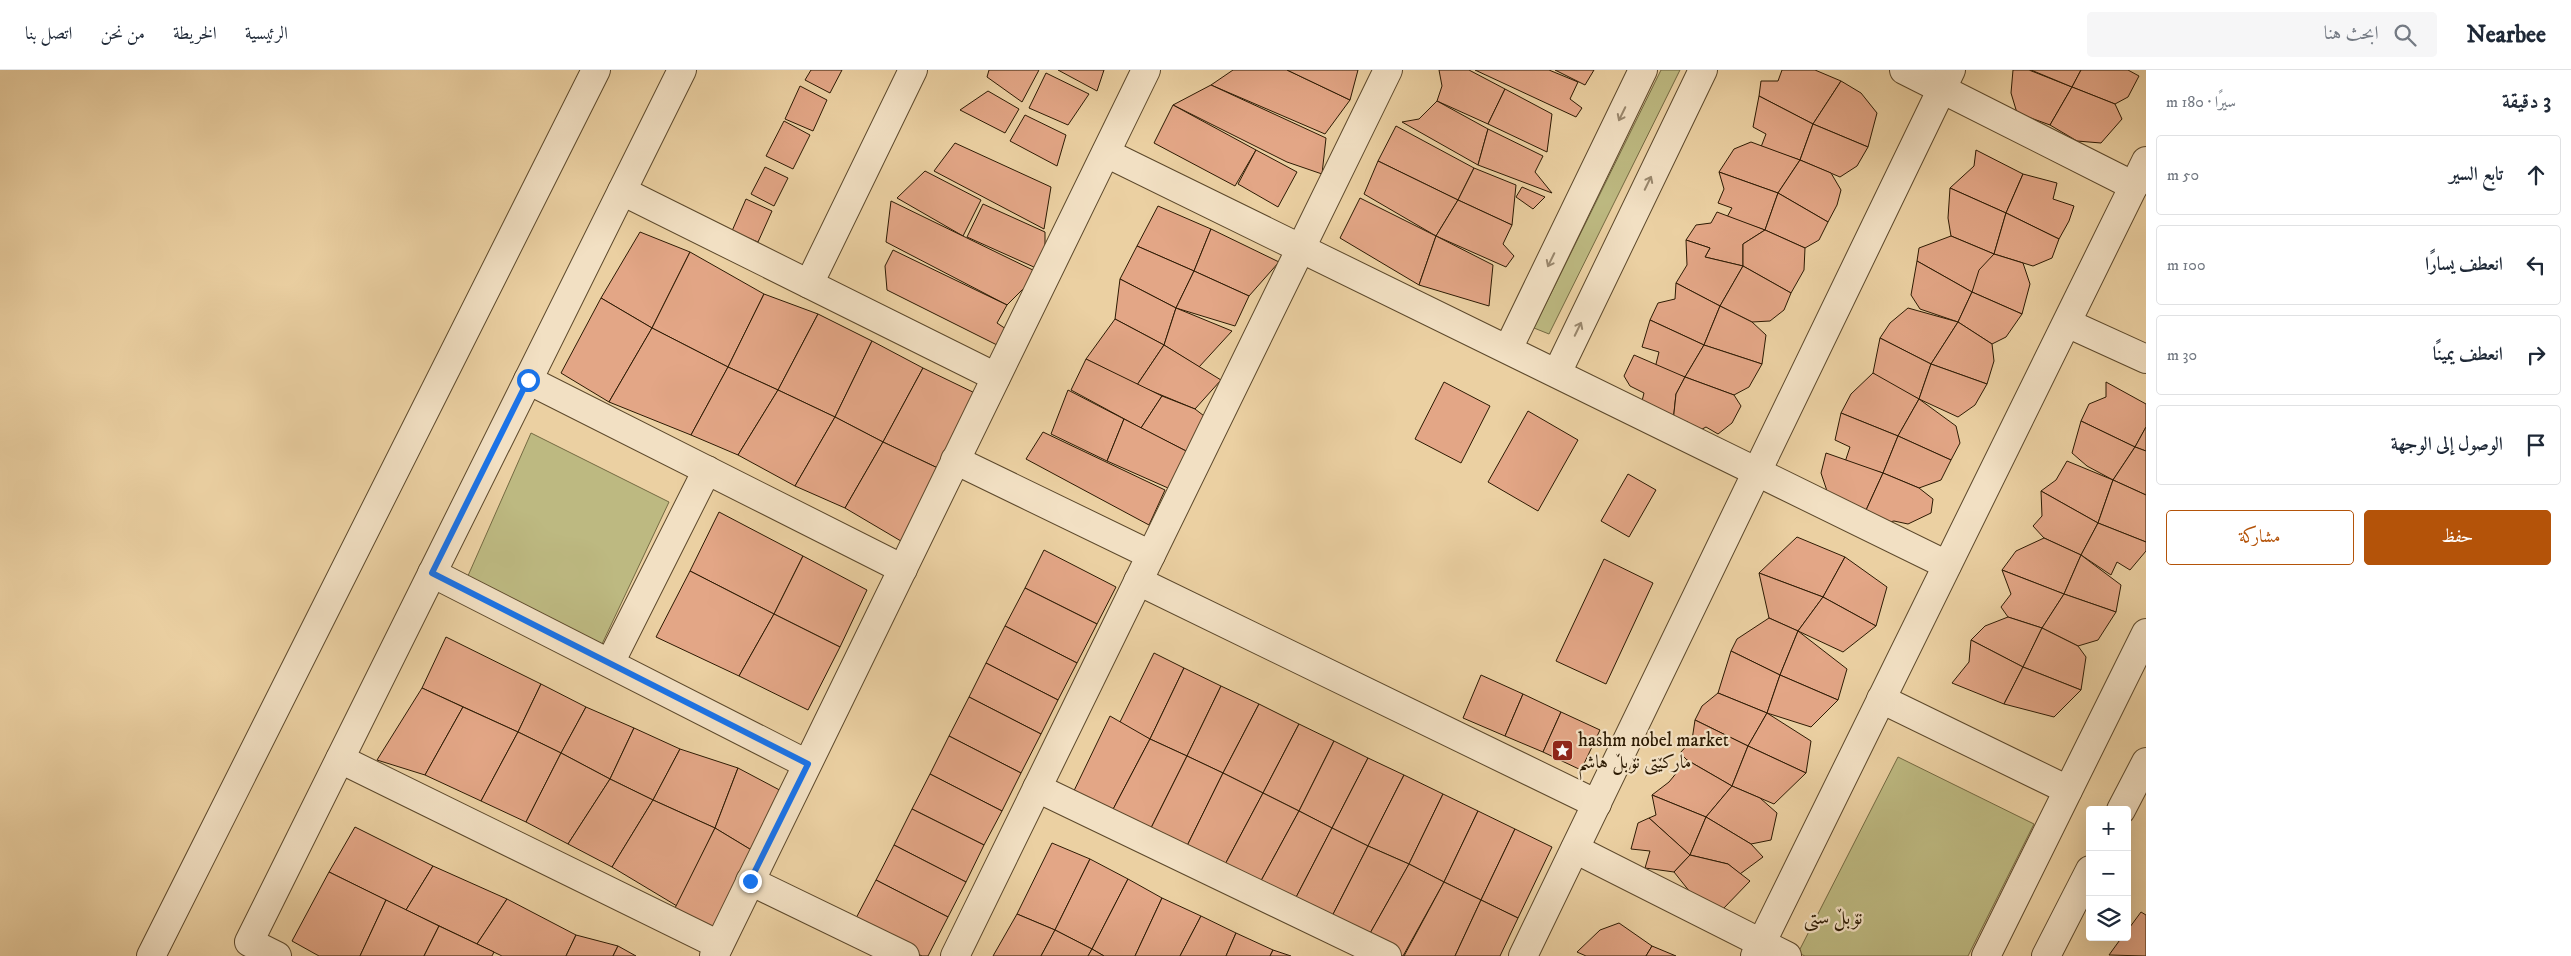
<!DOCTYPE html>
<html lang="ar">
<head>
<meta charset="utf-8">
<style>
	body { margin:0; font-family:"IM FELL DW Pica",Amiri,serif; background:#f6f6f7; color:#1f2937; direction:rtl }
	.controls { position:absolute; right:15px; bottom:15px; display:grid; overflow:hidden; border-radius:5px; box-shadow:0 5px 20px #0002 }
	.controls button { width:45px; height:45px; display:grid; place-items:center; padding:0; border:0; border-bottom:1px solid #e0e1e3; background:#fff; color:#1f2937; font:25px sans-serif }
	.stop { position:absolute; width:15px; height:15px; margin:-11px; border:4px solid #1a73e8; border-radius:50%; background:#fff }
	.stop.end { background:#1a73e8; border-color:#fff; box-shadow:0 1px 5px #0008 }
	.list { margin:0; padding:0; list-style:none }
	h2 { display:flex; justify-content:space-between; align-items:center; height:65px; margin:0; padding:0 20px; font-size:21px }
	h2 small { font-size:16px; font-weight:400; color:#747a83 }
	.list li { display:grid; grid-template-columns:32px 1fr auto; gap:15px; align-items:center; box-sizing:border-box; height:80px; margin:0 10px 10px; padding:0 10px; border:1px solid #e0e1e3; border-radius:5px }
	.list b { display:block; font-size:19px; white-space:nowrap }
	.list em { font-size:16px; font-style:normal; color:#747a83 }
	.actions { display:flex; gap:10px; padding:15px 20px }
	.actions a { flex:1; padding:11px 0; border:1px solid #b45309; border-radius:5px; text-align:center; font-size:18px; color:#b45309 }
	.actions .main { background:#b45309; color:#fff }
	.icon { flex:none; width:28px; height:28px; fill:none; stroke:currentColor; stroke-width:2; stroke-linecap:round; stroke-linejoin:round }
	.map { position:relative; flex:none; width:2146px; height:886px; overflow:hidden; direction:ltr }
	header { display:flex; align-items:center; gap:30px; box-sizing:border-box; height:70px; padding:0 25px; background:#fff; border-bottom:1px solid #e0e1e3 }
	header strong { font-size:24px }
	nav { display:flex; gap:28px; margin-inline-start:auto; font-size:18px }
	.search { width:350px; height:45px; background:#f6f6f7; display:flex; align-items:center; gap:12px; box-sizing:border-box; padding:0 18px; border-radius:5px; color:#747a83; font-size:19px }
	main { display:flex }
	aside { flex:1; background:#fff }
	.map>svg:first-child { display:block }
	.green { fill:#bdb981; stroke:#746a42 }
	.building { fill:#e3a686; stroke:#2c1a03 }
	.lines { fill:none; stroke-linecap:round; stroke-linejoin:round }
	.minor-casing { stroke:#5c482b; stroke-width:30 }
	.minor { stroke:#f2e0c3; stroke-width:28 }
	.oneway { stroke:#99876d }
	.route { stroke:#1a73e8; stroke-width:6 }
	.labels { text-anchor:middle; stroke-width:4.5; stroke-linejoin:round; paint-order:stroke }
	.poi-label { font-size:19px; fill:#2c1a03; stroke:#f2e0c3; text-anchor:start }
	.neighbourhood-label { font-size:20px; fill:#2c1a03; stroke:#f2e0c3 }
</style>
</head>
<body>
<header>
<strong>Nearbee</strong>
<div class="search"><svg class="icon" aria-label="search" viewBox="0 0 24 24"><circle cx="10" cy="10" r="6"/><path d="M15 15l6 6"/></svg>ابحث هنا</div>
<nav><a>الرئيسية</a><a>الخريطة</a><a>من نحن</a><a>اتصل بنا</a></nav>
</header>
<main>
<aside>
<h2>3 دقيقة<small>سيرًا · 180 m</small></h2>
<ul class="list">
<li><svg class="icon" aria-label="ahead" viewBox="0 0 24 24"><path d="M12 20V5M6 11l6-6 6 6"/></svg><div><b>تابع السير</b></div><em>50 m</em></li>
<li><svg class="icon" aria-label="left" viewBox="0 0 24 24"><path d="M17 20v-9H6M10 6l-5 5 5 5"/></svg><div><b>انعطف يسارًا</b></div><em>100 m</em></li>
<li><svg class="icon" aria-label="right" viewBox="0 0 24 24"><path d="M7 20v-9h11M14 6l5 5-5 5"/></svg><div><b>انعطف يمينًا</b></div><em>30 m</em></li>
<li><svg class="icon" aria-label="arrive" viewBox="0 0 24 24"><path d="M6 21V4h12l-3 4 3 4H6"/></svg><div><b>الوصول إلى الوجهة</b></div></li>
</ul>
<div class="actions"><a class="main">حفظ</a><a>مشاركة</a></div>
</aside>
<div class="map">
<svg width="2146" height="886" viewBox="0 0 2146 886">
	<rect width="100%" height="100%" fill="#ebd0a2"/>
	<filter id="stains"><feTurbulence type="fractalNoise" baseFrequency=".004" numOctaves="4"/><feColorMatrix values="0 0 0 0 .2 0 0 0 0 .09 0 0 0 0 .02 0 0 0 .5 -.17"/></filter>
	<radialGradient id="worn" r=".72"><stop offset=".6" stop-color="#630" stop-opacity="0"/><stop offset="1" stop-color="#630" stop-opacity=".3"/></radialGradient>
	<g class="green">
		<polygon points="1661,0 1680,0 1549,264 1534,258"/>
		<polygon points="531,363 669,432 602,574 467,508"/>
		<polygon points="1898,687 2034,754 1968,886 1805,886 1798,883"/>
	</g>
	<g class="building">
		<polygon points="811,0 842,0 830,23 805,10"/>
		<polygon points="989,0 1039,0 1022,32 987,7"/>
		<polygon points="1058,0 1104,0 1097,21"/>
		<polygon points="1233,0 1287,0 1350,30 1325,64 1211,15"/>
		<polygon points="1287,0 1358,0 1350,30"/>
		<polygon points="1439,0 1469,0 1505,19 1488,54 1437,31 1442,16"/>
		<polygon points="1475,0 1549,0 1578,12 1570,29 1582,38 1576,47"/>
		<polygon points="1555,0 1594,0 1585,15"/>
		<polygon points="1782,0 1815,0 1841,11 1813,54 1759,26 1761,11 1778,11"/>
		<polygon points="2013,0 2029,0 2072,17 2050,55 2017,43 2011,23"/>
		<polygon points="2031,0 2081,0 2072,17"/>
		<polygon points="2081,0 2128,0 2139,6 2128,27 2115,34 2072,17"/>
		<polygon points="1046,3 1089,24 1068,55 1029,38"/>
		<polygon points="1841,11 1861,23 1877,43 1868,77 1813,54"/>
		<polygon points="1211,15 1326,68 1322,104 1287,92 1173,35"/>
		<polygon points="800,16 827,30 813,61 785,49"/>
		<polygon points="2072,17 2115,34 2122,49 2101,73 2077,71 2050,55"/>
		<polygon points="1505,19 1552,44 1547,82 1488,54"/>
		<polygon points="988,21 1019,39 1005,63 960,40"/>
		<polygon points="1759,26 1813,54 1800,90 1761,77 1766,64 1753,57"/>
		<polygon points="1437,31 1488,59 1478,95 1402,52 1419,49"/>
		<polygon points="1173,35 1256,80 1235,116 1154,73"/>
		<polygon points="1025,45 1066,65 1057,96 1010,71"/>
		<polygon points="784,51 810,65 793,99 766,86"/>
		<polygon points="1813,54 1868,77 1857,96 1840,107 1800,90"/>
		<polygon points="1396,56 1474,98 1458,130 1378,91"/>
		<polygon points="1488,59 1543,86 1535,102 1552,123 1478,95"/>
		<polygon points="1751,72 1800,90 1778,123 1719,102 1734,79"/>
		<polygon points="955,73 1051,117 1044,159 934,101"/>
		<polygon points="1256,80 1297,102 1278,137 1238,114"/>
		<polygon points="1976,80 2023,104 2006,143 1950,118 1974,96"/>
		<polygon points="1800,90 1831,103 1841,120 1837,135 1828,152 1778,123"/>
		<polygon points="1378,91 1458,130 1436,166 1364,124"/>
		<polygon points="765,97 788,108 774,136 751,124"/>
		<polygon points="1474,98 1516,115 1512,155 1458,130"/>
		<polygon points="925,101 981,130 963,166 897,128"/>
		<polygon points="1719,102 1778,123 1765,160 1727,147 1732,138 1718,133 1724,119"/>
		<polygon points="2023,104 2057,113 2053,129 2074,136 2069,151 2059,169 2006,143"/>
		<polygon points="1522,117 1545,127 1533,139 1516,127"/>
		<polygon points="1950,118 2006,143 1994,184 1951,166 1948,148"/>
		<polygon points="1778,123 1828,152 1819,170 1805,178 1765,160"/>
		<polygon points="1360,128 1436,166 1419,215 1340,168"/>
		<polygon points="746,129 772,141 758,172 732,161"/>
		<polygon points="1458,130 1512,155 1503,174 1514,186 1506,197 1436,166"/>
		<polygon points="891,131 1039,203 1007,235 886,172"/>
		<polygon points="983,134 1045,162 1045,202 967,167"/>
		<polygon points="1158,136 1211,159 1194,201 1137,176"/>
		<polygon points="1717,142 1765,160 1743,174 1743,196 1705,187 1710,178 1686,170 1696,155 1711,153"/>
		<polygon points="2006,143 2059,169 2052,188 2033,196 1994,184"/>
		<polygon points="1211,159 1279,192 1249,226 1194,201"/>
		<polygon points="1765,160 1805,178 1804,200 1791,223 1743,196 1743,174"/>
		<polygon points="640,162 690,182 652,258 601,228"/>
		<polygon points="1436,166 1493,195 1489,236 1419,215"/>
		<polygon points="1951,166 1994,184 1972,222 1917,191 1919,178"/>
		<polygon points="1686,170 1710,178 1705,187 1743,196 1720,236 1676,213 1687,195"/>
		<polygon points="1137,176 1194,201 1176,238 1120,209"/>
		<polygon points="893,180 1007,235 997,253 1009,261 999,276 887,220 885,196"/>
		<polygon points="690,182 764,224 728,297 652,258"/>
		<polygon points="1994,184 2023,193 2030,214 2022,244 1972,222 1979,200"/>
		<polygon points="1917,191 1972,222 1958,252 1920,239 1911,225"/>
		<polygon points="1743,196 1791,223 1784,240 1770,251 1752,252 1720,236"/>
		<polygon points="1194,201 1249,226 1235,256 1176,238"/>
		<polygon points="1120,209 1176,238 1164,275 1115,249"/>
		<polygon points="1676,213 1720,236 1704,275 1650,250 1658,233 1675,229"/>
		<polygon points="1972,222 2022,244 2006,267 1992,274 1958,252"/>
		<polygon points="764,224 818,244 778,320 728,297"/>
		<polygon points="601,228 652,258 609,332 561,303"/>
		<polygon points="1720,236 1752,252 1766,265 1762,294 1704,275"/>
		<polygon points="1176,238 1232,261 1199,297 1164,275"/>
		<polygon points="1908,238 1958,252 1931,294 1880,268 1890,253"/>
		<polygon points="818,244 872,271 835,347 778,320"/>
		<polygon points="1115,249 1164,275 1137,315 1086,289"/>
		<polygon points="1650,250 1704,275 1685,307 1655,298 1659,282 1642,277"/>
		<polygon points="1958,252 1992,274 1994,291 1987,314 1931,294"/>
		<polygon points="652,258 728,297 691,365 609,332"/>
		<polygon points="1880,268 1931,294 1919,329 1883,311 1873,303"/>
		<polygon points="872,271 923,298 883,372 835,347"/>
		<polygon points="1164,275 1221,310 1195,339 1137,315"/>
		<polygon points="1704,275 1762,294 1749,317 1734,325 1685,307"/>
		<polygon points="1634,285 1685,307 1676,324 1673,352 1641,335 1644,323 1630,316 1624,306"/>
		<polygon points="1086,289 1162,326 1141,358 1071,320"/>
		<polygon points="1931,294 1987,314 1975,335 1958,347 1919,329"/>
		<polygon points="728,297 778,320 738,385 691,365"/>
		<polygon points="923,298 981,326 944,401 883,372"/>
		<polygon points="1873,303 1919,329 1898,366 1841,343 1851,324"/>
		<polygon points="1685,307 1734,325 1741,336 1732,353 1718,364 1706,357 1693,364 1688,352 1673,352 1676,324"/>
		<polygon points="1444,312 1490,336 1461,393 1415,369"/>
		<polygon points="2106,312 2146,334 2146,357 2135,377 2081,351 2089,334 2106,327"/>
		<polygon points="778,320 835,347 795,416 738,385"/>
		<polygon points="1068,320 1124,349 1107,391 1051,364"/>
		<polygon points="1162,326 1195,339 1208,349 1188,382 1141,358"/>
		<polygon points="1919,329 1956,356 1960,373 1951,390 1898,366"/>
		<polygon points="1528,341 1578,370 1538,441 1488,412"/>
		<polygon points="1841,343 1898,366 1883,403 1845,392 1850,377 1835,370"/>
		<polygon points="835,347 883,372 845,438 795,416"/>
		<polygon points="1124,349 1188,382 1168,418 1107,391"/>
		<polygon points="2081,351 2135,377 2113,410 2087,396 2072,383"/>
		<polygon points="2146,357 2146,381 2135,377"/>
		<polygon points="1043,362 1165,420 1149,455 1026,389"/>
		<polygon points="1898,366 1951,390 1941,410 1919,418 1883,403"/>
		<polygon points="883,372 944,401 906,474 845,438"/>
		<polygon points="2135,377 2146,381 2146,425 2113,410"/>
		<polygon points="1826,383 1883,403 1862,449 1828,424 1821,403"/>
		<polygon points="2067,391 2113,410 2098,453 2041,421 2056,410"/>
		<polygon points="1883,403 1919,418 1933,429 1931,443 1908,454 1894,451 1881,454 1862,449"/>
		<polygon points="1628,404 1656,420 1629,467 1601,451"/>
		<polygon points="2113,410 2146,425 2146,472 2098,453"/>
		<polygon points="2041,421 2098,453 2081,485 2044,468 2033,456 2042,446"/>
		<polygon points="719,442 803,486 774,544 690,501"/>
		<polygon points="2098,453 2146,472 2146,481 2130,500 2117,492 2111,505 2081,485"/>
		<polygon points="1797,467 1845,487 1823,527 1759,503"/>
		<polygon points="2044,468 2081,485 2064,524 2002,500 2016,481"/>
		<polygon points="1044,480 1116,517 1097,554 1025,518"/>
		<polygon points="2081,485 2121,515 2116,542 2064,524"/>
		<polygon points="803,486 867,520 840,577 774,544"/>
		<polygon points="1845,487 1887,517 1876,556 1823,527"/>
		<polygon points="1604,489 1653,513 1606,614 1556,591"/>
		<polygon points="2002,500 2064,524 2042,558 2008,547 2001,537 2011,524"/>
		<polygon points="690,501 774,544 739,606 656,567"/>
		<polygon points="1759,503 1823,527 1798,561 1769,548"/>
		<polygon points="1025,518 1097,554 1077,593 1005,556"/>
		<polygon points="2064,524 2116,542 2098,570 2078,576 2042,558"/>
		<polygon points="1823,527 1876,556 1843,582 1798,561"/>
		<polygon points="774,544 840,577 808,640 739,606"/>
		<polygon points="2008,547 2042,558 2023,597 1971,570 1985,556"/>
		<polygon points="1769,548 1798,561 1780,605 1731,581 1737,569"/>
		<polygon points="1005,556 1077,593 1058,630 986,593"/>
		<polygon points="2042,558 2078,576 2086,587 2081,620 2023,597"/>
		<polygon points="1798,561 1847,599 1838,630 1780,605"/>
		<polygon points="446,567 541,614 518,662 422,618"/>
		<polygon points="1971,570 2023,597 2004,634 1952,613 1969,592"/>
		<polygon points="1731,581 1780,605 1767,643 1718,623"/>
		<polygon points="1154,583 1184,598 1150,669 1119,654"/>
		<polygon points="986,593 1058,630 1041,664 969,627"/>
		<polygon points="2023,597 2081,620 2054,647 2004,634"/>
		<polygon points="1184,598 1221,616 1187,686 1150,669"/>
		<polygon points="1481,605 1523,624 1505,666 1463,648"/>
		<polygon points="1780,605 1838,630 1811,657 1767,643"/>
		<polygon points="541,614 586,637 561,683 518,662"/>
		<polygon points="1221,616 1259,634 1223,703 1187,686"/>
		<polygon points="422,618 463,637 425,705 377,690"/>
		<polygon points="1718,623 1767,643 1748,676 1695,650 1702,636"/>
		<polygon points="1523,624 1561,642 1543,682 1505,666"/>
		<polygon points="969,627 1041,664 1021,703 949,666"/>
		<polygon points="1259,634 1299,654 1263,723 1223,703"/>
		<polygon points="463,637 518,662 481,731 425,705"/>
		<polygon points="586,637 634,658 610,709 561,683"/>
		<polygon points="1561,642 1600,660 1581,700 1543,682"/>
		<polygon points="1767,643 1811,671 1806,703 1748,676"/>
		<polygon points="1110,646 1150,669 1109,747 1070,729"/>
		<polygon points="1695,650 1748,676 1732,716 1687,690 1680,683 1692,670"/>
		<polygon points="1299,654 1334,671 1299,741 1263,723"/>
		<polygon points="634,658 680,679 653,730 610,709"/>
		<polygon points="518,662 561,683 526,752 481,731"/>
		<polygon points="949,666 1021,703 1002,741 930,704"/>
		<polygon points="1150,669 1187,686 1147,766 1109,747"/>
		<polygon points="1334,671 1368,688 1332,758 1299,741"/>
		<polygon points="1748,676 1806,703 1774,734 1732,716"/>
		<polygon points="680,679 738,698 715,758 653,730"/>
		<polygon points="561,683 610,709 568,774 526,752"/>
		<polygon points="1187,686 1223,703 1183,784 1147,766"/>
		<polygon points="1368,688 1404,705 1368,776 1332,758"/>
		<polygon points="1687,690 1732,716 1706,747 1652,725 1669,712"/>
		<polygon points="738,698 789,725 758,784 715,758"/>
		<polygon points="1223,703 1263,723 1221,802 1183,784"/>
		<polygon points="930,704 1002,741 984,775 912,739"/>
		<polygon points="1404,705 1443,724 1409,794 1368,776"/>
		<polygon points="610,709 653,730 612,797 568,774"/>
		<polygon points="1732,716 1760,728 1777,743 1771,770 1751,774 1706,747"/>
		<polygon points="1263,723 1299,741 1256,820 1221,802"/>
		<polygon points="1443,724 1478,741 1444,812 1409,794"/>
		<polygon points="1652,725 1706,747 1690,785 1649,748 1656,745"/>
		<polygon points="653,730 715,758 677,836 612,797"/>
		<polygon points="912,739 984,775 966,812 894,775"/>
		<polygon points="1299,741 1332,758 1291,837 1256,820"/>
		<polygon points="1478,741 1515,759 1481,830 1444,812"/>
		<polygon points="1706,747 1751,774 1763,787 1740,804 1728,794 1690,785"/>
		<polygon points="1649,748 1690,785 1674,802 1645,798 1650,781 1631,779 1638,753"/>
		<polygon points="355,757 433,796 406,840 329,802"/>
		<polygon points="715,758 758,784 716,861 674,840"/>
		<polygon points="1332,758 1368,776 1327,856 1291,837"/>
		<polygon points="1515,759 1552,777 1518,848 1481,830"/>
		<polygon points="1052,773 1090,789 1055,860 1017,844"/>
		<polygon points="894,775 966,812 948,847 876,810"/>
		<polygon points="1368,776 1409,794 1364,874 1327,856"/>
		<polygon points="1690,785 1728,794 1750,811 1722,840 1694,827 1674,802"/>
		<polygon points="1090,789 1128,809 1092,879 1055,860"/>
		<polygon points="1409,794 1444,812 1403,886 1364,874"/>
		<polygon points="433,796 507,829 477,874 406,840"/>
		<polygon points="329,802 386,830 360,886 319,886 292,871"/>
		<polygon points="1128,809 1162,828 1135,886 1104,886 1092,879"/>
		<polygon points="876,810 948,847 928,886 922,886 854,852"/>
		<polygon points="1444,812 1481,830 1455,886 1404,886"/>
		<polygon points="1162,828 1201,846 1180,886 1135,886"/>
		<polygon points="507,829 576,865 566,886 502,886 477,874"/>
		<polygon points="386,830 439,856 424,886 360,886"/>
		<polygon points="1481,830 1518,848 1500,886 1455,886"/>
		<polygon points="2141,842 2146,845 2146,886 2109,885 2122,867 2127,867 2127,861"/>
		<polygon points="1017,844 1055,860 1041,886 993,886"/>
		<polygon points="1201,846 1236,863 1226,886 1180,886"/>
		<polygon points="1619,853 1652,876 1646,886 1586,886 1577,882 1600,860"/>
		<polygon points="439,856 494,882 492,886 424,886"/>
		<polygon points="1055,860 1092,879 1088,886 1041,886"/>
		<polygon points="1236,863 1273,880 1270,886 1226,886"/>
		<polygon points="576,865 618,876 613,886 566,886"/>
		<polygon points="618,876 636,886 613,886"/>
		<polygon points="1652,876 1676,886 1646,886"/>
		<polygon points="1092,879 1104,886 1088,886"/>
		<polygon points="1273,880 1291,886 1270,886"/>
	</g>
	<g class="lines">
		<defs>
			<g id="minor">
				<polyline points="1904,0 2134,116"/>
				<polyline points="1106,83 1947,495"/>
				<polyline points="622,121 996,307"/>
				<polyline points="809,214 913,0"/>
				<polyline points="2067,253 2146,289"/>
				<polyline points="1508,279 1643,0"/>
				<polyline points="1557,303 1703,0"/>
				<polyline points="528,310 903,499"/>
				<polyline points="955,390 1151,485"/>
				<polyline points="432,503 807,694"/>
				<polyline points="1138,511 1597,734"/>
				<polyline points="610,593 707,400"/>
				<polyline points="1881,629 2068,720"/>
				<polyline points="340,689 719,875"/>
				<polyline points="1037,718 1387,886"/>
				<polyline points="2121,740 2146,692"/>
				<polyline points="1575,779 1787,886"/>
				<polyline points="750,811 905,886"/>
				<polyline points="151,886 596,0"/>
				<polyline points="277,886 249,872 682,0"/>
				<polyline points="714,886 1146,0"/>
				<polyline points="955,886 1388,0"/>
				<polyline points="1523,886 1951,0"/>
				<polyline points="1755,886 2146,91"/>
				<polyline points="1986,886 2146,563"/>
				<polyline points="2046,886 2090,800"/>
			</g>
		</defs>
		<use href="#minor" class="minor-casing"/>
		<use href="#minor" class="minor"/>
	</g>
	<defs><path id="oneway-shaft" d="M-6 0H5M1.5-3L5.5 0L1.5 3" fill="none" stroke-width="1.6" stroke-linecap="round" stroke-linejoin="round" transform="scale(1.25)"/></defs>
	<g class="oneway">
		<use href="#oneway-shaft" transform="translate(1622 44) rotate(116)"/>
		<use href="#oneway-shaft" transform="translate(1648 113) rotate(-64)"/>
		<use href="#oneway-shaft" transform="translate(1551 190) rotate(116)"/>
		<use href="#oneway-shaft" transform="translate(1578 259) rotate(-64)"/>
	</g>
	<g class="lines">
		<polyline class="route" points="528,310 432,503 808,694 750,811"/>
	</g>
	<defs>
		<symbol id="sight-square" viewBox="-11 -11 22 22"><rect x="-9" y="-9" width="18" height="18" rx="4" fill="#8f2418" stroke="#f2e0c3"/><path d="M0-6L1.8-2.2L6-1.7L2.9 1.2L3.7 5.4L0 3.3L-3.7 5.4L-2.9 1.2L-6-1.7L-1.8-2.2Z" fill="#fff"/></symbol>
	</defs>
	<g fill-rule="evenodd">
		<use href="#sight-square" x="1550" y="668" width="25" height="25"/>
	</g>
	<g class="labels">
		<g class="poi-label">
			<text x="1578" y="676">hashm nobel market<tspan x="1578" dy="22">مارکێتی نۆبڵ هاشم</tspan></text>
		</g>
		<g class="neighbourhood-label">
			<text x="1833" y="854">نۆبڵ ستی</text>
		</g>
	</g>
	<rect width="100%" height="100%" filter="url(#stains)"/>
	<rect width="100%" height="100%" fill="url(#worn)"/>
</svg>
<div class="controls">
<button>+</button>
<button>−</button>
<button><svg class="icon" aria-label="layers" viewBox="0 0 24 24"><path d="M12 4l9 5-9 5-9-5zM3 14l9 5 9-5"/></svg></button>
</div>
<div class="stop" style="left:528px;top:310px"></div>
<div class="stop end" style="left:750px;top:811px"></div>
</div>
</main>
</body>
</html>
